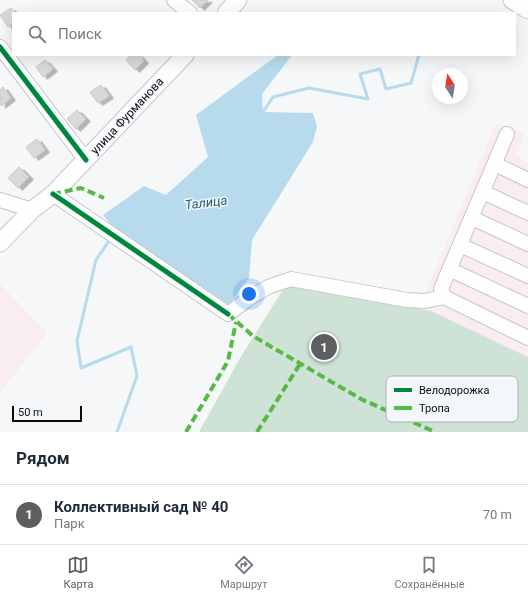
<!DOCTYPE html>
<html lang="ru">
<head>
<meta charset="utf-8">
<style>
	body { margin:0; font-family:Roboto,sans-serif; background:#f2f2f3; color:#1f2937 }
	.compass { position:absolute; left:432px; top:68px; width:36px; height:36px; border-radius:50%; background:#fff; box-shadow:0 4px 16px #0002; rotate:348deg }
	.scale { position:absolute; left:12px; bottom:10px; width:70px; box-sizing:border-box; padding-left:4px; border:2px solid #0b0c0e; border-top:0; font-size:11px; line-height:14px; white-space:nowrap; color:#0b0c0e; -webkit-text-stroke:3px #f3f7fb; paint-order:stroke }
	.you { position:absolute; left:249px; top:294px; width:14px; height:14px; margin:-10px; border:3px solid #fff; border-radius:50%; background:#1a73e8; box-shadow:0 0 0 6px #1a73e833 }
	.badge { display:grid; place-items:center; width:26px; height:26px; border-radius:50%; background:#5d5e60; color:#fff; font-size:13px; font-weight:700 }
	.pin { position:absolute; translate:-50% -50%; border:2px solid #fff; box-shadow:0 1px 4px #0006 }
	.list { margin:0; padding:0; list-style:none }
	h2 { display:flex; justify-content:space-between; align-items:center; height:52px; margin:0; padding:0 16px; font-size:17px }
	h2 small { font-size:13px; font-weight:400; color:#747a83 }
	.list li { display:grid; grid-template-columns:26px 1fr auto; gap:12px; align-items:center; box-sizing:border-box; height:60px; padding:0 16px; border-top:1px solid #e0e1e3 }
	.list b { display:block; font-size:15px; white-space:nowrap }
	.list p { margin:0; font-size:13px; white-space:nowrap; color:#747a83 }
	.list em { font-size:13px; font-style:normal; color:#747a83 }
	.icon { flex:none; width:22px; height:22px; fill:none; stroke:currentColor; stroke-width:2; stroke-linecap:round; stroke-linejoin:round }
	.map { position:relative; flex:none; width:528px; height:432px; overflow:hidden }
	.search { position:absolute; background:#fff; box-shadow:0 4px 16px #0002; left:12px; right:12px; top:12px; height:44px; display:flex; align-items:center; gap:10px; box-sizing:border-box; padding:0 14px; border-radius:0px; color:#747a83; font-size:15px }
	.sheet { height:112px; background:#fff }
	nav { display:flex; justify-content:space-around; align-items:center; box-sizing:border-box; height:56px; border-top:1px solid #e0e1e3; background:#fff; font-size:11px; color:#747a83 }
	nav a { display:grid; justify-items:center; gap:2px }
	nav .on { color:#5d5e60 }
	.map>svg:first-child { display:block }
	.industrial { fill:#faedf2 }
	.green { fill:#cee2d5 }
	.water { fill:#b7dbec }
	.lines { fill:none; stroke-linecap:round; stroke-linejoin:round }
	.stream { stroke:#b7dbec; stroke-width:3 }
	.building { fill:#d7d9da; stroke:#c8cacb; filter:url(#shadow) }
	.minor-casing { stroke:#c5c7c9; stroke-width:16 }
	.major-casing { stroke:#c5c7c9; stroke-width:19 }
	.minor { stroke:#fefefe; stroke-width:14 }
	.major { stroke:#fefefe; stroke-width:17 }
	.quiet { stroke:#58b947; stroke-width:4; stroke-dasharray:8 4; stroke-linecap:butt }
	.cycleway-casing { stroke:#f3f7fb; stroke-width:8 }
	.cycleway { stroke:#00873e; stroke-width:5 }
	.labels { text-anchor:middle; stroke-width:3; stroke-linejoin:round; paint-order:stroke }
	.street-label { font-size:12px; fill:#0b0c0e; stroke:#f3f7fb }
	.water-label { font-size:13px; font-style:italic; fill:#205e76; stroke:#f3f7fb }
	.key { fill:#f3f7fb; stroke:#adb0b4; stroke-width:1 }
	.key-label { font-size:11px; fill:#0b0c0e }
</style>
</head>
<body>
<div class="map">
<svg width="528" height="432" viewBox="0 0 528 432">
	<defs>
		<filter id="shadow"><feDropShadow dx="4.5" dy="2.5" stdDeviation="0" flood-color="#0004"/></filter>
	</defs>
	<rect width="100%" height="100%" fill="#f5f7f9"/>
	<g class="industrial">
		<polygon points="496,123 525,133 516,156 528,162 528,357 431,311 425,293"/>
		<polygon points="0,284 47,332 0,393"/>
	</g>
	<polygon class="green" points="287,283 431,311 528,357 528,432 199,432 240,358"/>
	<polygon class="water" points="278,55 292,55 262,94 263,112 313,113 317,126 313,142 252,240 249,278 229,305 116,230 103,215 144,186 166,195 208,157 196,115"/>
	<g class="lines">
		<g class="stream">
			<polyline points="263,116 263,112 273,97 309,88 368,99 360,74 380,69 386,89 411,83 419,55"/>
			<polyline points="111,238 96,260 77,341 81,368 131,347 137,376 117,432"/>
		</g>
	</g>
	<g class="building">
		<polygon points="192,0 208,0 200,8"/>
		<polygon points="11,8 14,13 13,13 13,23 8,27 0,15"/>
		<polygon points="131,55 139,55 144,61 135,70 126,60"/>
		<polygon points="45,60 53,69 43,77 36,67"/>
		<polygon points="101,85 109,96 98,103 90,92"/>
		<polygon points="3,87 11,98 1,106 0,90"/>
		<polygon points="77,110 86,119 76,129 67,119"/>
		<polygon points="37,139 45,150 34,158 26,147"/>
		<polygon points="19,167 29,177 18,188 8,178"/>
	</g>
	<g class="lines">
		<defs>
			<g id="minor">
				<polyline points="174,0 190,13"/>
				<polyline points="0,47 86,160"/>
				<polyline points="495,164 528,180"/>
				<polyline points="483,192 528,213"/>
				<polyline points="53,194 228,314 248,299 268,287 291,279 407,300 425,301 444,297 528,338"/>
				<polyline points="0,200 32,210"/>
				<polyline points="472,218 528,244"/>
				<polyline points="460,245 528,276"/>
				<polyline points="449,269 528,306"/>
				<polyline points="444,297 441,289 507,134"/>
			</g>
			<g id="major">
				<polyline points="512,0 528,10"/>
				<polyline points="226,13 238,0"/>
				<polyline points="0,243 32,210 53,194 185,55"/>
			</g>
		</defs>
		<use href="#minor" class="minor-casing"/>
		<use href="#major" class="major-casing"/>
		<use href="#minor" class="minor"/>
		<use href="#major" class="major"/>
		<g class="quiet">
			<polyline points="53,194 81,188 104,198"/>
			<polyline points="228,314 253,336 361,399 435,432"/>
			<polyline points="186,432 228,361 236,322"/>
			<polyline points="257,432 300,364"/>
		</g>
		<defs>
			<g id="cycleway">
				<polyline points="0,47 86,160"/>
				<polyline points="53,194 228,314"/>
			</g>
		</defs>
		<use href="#cycleway" class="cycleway-casing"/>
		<use href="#cycleway" class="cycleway"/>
	</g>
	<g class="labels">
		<g class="street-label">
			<text transform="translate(127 116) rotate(-47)" y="4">улица Фурманова</text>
		</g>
		<g class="water-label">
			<text transform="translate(206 202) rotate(-7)" y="5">Талица</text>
		</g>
	</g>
	<rect x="386" y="376" width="132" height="46" rx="6" class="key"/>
	<rect x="394" y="388" width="18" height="4" fill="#00873e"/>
	<rect x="394" y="406" width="18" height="4" fill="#58b947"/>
	<g class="key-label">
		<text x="419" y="394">Велодорожка</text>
		<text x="419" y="412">Тропа</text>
	</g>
</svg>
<svg class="compass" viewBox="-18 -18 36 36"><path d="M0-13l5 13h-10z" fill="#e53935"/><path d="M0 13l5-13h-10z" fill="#747a83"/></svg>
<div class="scale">50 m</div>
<div class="you"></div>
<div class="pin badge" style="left:324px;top:347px">1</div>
<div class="search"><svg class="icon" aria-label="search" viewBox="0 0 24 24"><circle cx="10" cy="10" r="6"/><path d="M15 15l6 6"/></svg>Поиск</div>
</div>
<section class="sheet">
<h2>Рядом<small></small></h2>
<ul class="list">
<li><span class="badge">1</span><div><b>Коллективный сад № 40</b><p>Парк</p></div><em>70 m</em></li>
</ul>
</section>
<nav>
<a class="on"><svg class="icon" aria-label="map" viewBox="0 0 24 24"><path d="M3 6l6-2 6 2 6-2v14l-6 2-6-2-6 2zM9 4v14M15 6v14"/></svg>Карта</a>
<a><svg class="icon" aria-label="directions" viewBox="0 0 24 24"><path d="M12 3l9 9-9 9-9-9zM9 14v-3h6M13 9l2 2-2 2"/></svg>Маршрут</a>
<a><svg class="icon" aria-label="saved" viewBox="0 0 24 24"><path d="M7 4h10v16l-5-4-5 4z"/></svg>Сохранённые</a>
</nav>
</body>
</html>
